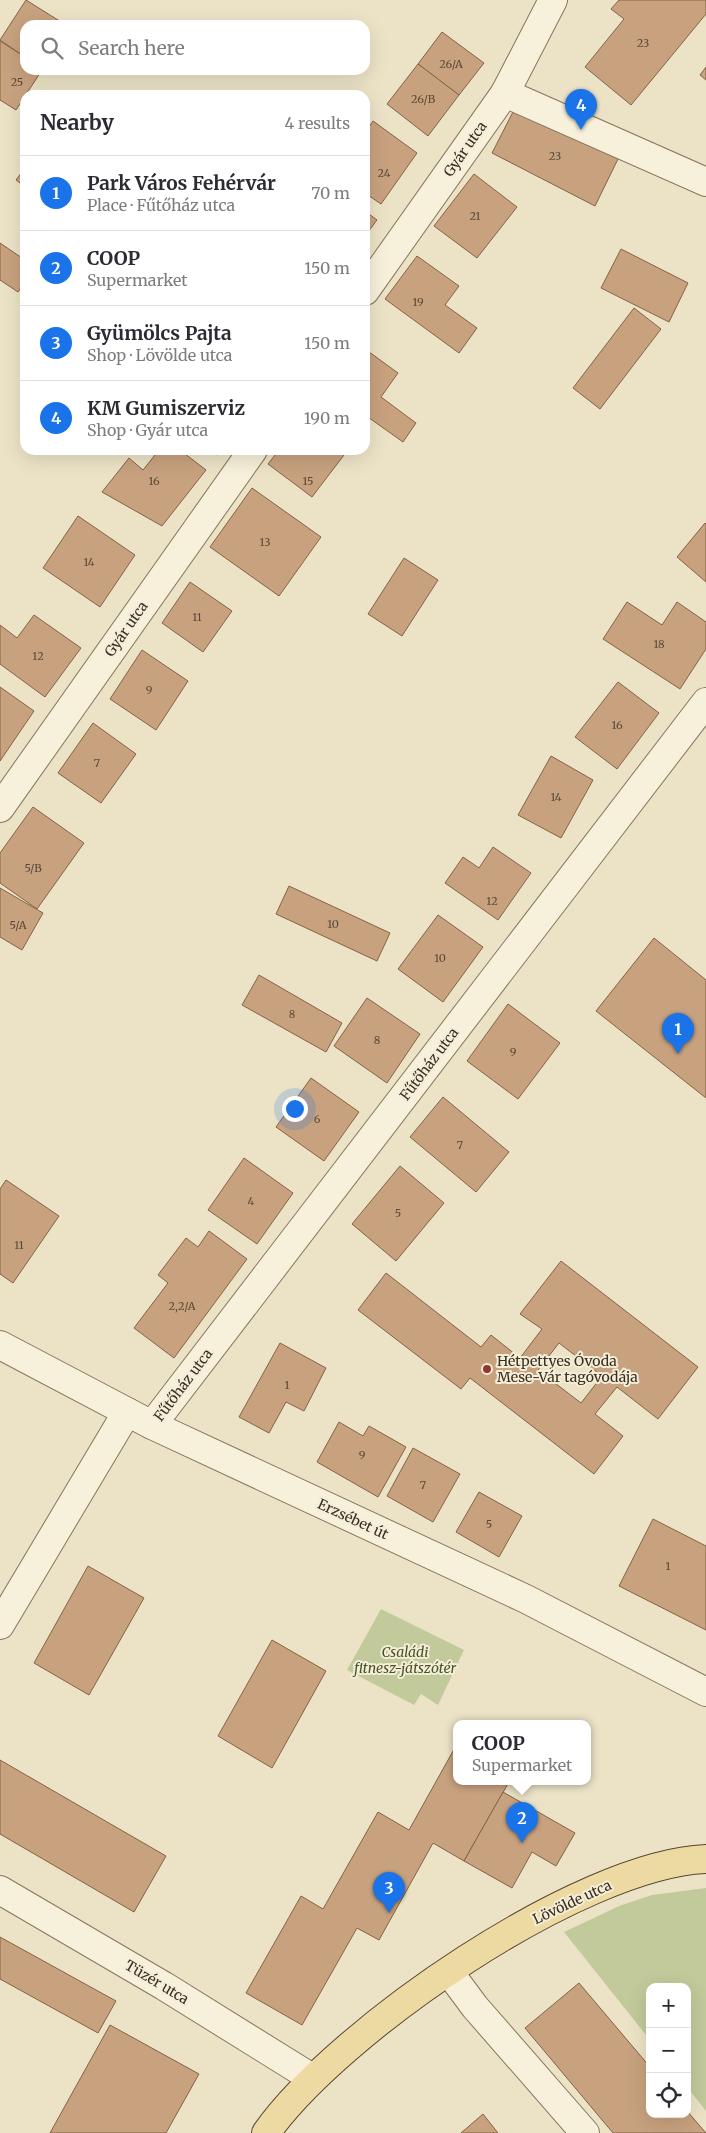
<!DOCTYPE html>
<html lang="en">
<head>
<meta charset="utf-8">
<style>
	body { margin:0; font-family:Merriweather,serif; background:#f7f7f7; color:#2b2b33 }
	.controls { position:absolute; right:15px; bottom:15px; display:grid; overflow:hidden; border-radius:10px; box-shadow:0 5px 20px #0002 }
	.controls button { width:45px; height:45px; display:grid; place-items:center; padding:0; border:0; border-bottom:1px solid #e1e1e2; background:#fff; color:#2b2b33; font:25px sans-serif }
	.you { position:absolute; left:294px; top:1108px; width:18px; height:18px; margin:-12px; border:4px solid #fff; border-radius:50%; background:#1a73e8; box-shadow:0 0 0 8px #1a73e833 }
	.badge { display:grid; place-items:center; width:32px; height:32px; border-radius:50%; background:#1a73e8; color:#fff; font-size:16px; font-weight:700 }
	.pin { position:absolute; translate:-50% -41px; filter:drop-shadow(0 1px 2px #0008) }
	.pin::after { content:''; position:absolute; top:26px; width:18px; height:15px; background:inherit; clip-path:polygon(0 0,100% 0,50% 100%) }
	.popup { position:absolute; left:453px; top:1720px; width:138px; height:65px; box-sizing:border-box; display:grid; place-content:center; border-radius:10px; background:#fff; filter:drop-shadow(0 1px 4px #0005); font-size:16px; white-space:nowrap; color:#7c7c81 }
	.popup b { font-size:19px; color:#2b2b33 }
	.popup::after { content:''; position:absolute; left:50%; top:100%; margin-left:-10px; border:10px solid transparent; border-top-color:#fff }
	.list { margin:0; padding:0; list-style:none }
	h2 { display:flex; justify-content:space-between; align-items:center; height:65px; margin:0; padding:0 20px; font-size:21px }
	h2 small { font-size:16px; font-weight:400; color:#7c7c81 }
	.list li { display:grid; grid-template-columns:32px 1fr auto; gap:15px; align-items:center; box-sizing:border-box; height:75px; padding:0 20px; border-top:1px solid #e1e1e2 }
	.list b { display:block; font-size:19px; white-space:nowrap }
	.list p { margin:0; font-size:16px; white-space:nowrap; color:#7c7c81 }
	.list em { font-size:16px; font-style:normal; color:#7c7c81 }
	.icon { flex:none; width:28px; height:28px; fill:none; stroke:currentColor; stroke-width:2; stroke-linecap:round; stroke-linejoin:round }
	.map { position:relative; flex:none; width:706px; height:2133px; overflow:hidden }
	.search { position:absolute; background:#fff; box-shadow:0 5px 20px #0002; left:20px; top:20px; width:350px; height:55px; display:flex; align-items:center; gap:12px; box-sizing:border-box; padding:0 18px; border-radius:15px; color:#7c7c81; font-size:19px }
	.panel { position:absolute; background:#fff; box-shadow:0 5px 20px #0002; left:20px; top:90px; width:350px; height:365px; border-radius:15px }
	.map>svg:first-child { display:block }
	.green { fill:#c2ca9b }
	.building { fill:#c8a27f; stroke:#856244; fill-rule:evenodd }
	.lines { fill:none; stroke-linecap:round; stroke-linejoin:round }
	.minor-casing { stroke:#87765d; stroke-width:30 }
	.major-casing { stroke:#554431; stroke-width:30 }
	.minor { stroke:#f7f0da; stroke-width:28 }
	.major { stroke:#eddaa2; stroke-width:28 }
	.poi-dot { fill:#933630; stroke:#f4edd7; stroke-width:2 }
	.labels { text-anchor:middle; stroke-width:4; stroke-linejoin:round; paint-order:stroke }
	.number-label { font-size:11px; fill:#5c4a38 }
	.street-label { font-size:14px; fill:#382d20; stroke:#f4edd7 }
	.poi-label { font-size:14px; fill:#382d20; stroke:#f4edd7; text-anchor:start }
	.park-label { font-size:14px; font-style:italic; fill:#465428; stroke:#f4edd7 }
</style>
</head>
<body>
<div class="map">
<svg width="706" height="2133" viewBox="0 0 706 2133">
	<rect width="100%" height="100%" fill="#ece3c7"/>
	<g class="green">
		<polygon points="381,1609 464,1650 438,1705 421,1694 414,1705 347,1670"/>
		<polygon points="706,1888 706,2111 687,2087 687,1987 650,1987 650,2040 564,1932 619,1906 652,1895"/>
	</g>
	<g class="building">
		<polygon points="26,0 66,25 25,25 25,57 0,40"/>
		<polygon points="619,0 706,0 706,14 631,105 585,67 624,19 611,9"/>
		<polygon points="442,32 484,63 459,95 418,64"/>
		<polygon points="0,41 25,57 25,70 42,70 16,110 0,100"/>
		<polygon points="418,64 459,95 428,136 387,104"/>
		<polygon points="706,67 706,80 700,75"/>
		<polygon points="516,106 618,159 595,206 492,153"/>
		<polygon points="373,121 417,153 381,204 365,193 365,133"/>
		<polygon points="25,168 25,187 16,180"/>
		<polygon points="474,174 517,207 477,258 434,226"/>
		<polygon points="365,211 377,220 365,236"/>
		<polygon points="0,243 25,260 25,283 18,292 0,280"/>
		<polygon points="621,249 688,283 669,322 601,288"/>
		<polygon points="417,256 459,286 445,305 477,328 459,353 385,299"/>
		<polygon points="634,308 661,329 600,409 573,388"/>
		<polygon points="365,349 398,373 381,397 416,423 403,442 365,415"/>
		<polygon points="159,450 180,450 206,470 162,526 102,492 129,458 143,470"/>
		<polygon points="209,450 220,450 217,455"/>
		<polygon points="279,450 338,450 344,455 312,497 268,464"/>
		<polygon points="252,488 321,537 279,596 210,547"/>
		<polygon points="78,516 135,555 100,607 43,568"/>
		<polygon points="705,523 706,524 706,582 677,557"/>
		<polygon points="404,558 438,580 402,636 368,614"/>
		<polygon points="190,582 232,611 203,652 162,623"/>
		<polygon points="627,602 662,625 677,602 706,622 706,649 680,689 603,639"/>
		<polygon points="34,615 81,648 45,697 0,664 0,625 17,638"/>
		<polygon points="142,650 188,681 156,730 110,699"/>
		<polygon points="618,682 659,713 617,769 575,737"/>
		<polygon points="0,687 34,711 0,761"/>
		<polygon points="93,723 136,754 101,803 58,773"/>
		<polygon points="551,756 593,780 561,838 518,815"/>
		<polygon points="33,807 84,843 37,909 0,883 0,853"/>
		<polygon points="493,847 531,873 498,920 445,883 463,857 479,868"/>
		<polygon points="289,886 390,933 377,961 276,914"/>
		<polygon points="0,888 43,913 22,950 0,937"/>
		<polygon points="438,915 483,947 443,1002 398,969"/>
		<polygon points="654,938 706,980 706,1098 596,1011"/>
		<polygon points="259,975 342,1023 326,1052 242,1005"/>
		<polygon points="367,998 420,1034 387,1083 334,1046"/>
		<polygon points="508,1004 560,1043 518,1099 467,1061"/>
		<polygon points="311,1078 359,1112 324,1161 276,1127"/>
		<polygon points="443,1097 509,1152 476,1192 410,1137"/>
		<polygon points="244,1158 293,1193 257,1244 208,1210"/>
		<polygon points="400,1166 444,1203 396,1261 352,1224"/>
		<polygon points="6,1180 59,1216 13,1283 0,1274 0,1189"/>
		<polygon points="209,1231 247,1259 174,1358 134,1328 168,1283 158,1275 186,1238 198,1247"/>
		<path d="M561,1261L698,1367L658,1419L617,1387L595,1414L623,1436L594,1474L470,1378L461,1389L358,1310L386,1273L481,1347L491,1335L520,1358L542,1329L520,1314ZM559,1343L602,1376L581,1403L538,1370Z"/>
		<polygon points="280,1343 326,1368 304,1411 286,1402 269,1433 239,1417"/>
		<polygon points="339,1422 363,1436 369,1426 406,1447 378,1497 317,1462"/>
		<polygon points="413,1448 460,1474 433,1522 387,1496"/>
		<polygon points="479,1492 522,1516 499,1557 456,1532"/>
		<polygon points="653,1519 706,1546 706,1630 619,1586"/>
		<polygon points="88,1566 144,1598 89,1695 34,1663"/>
		<polygon points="272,1640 326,1671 272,1768 218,1736"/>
		<polygon points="457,1744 457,1782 509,1782 464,1861 433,1843 379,1940 357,1928 302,2025 246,1993 301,1896 323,1909 378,1812 409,1830"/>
		<polygon points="0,1760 166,1856 134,1912 0,1834"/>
		<polygon points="503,1792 575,1833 556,1866 532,1852 512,1888 464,1861"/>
		<polygon points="0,1937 116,2001 98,2033 0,1979"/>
		<polygon points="579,1983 650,2067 650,2114 687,2114 687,2111 706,2133 613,2133 525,2028"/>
		<polygon points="110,2025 199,2074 166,2133 50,2133"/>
		<polygon points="483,2114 498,2133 461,2133"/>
	</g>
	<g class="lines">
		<defs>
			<g id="minor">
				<polyline points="505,93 706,182"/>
				<polyline points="365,291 505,93 553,0"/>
				<polyline points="0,808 253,450"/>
				<polyline points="0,1345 152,1425 526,1599 706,1692"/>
				<polyline points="152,1425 706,702"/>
				<polyline points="0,1625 127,1412"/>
				<polyline points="0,1890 164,1986 312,2078"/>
				<polyline points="449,1972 475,2007 585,2133"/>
			</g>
			<path id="major" d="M266,2133C338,2031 580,1864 706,1859"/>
		</defs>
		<use href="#minor" class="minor-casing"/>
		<use href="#major" class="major-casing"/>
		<use href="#minor" class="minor"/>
		<use href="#major" class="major"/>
	</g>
	<circle class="poi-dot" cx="487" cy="1369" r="5"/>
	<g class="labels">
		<g class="number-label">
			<text x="643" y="47">23</text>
			<text x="451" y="68">26/A</text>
			<text x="17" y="86">25</text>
			<text x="423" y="103">26/B</text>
			<text x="555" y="160">23</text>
			<text x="384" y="177">24</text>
			<text x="475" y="220">21</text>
			<text x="418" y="306">19</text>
			<text x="154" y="485">16</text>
			<text x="308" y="485">15</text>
			<text x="265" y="546">13</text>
			<text x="89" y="566">14</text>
			<text x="197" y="621">11</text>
			<text x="659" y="648">18</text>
			<text x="38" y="660">12</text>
			<text x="149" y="694">9</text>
			<text x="617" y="729">16</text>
			<text x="97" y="767">7</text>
			<text x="556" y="801">14</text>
			<text x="33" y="872">5/B</text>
			<text x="492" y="905">12</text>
			<text x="333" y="928">10</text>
			<text x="18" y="929">5/A</text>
			<text x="440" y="962">10</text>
			<text x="292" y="1018">8</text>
			<text x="377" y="1044">8</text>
			<text x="513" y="1056">9</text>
			<text x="317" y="1123">6</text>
			<text x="460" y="1149">7</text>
			<text x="251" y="1205">4</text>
			<text x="398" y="1217">5</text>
			<text x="19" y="1249">11</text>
			<text x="182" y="1310">2,2/A</text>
			<text x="287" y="1389">1</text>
			<text x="362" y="1459">9</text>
			<text x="423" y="1489">7</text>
			<text x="489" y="1528">5</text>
			<text x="668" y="1570">1</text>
		</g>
		<g class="street-label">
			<text transform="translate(465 149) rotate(-55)" y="5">Gyár utca</text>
			<text transform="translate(126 629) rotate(-55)" y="5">Gyár utca</text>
			<text transform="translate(429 1064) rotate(-53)" y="5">Fűtőház utca</text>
			<text transform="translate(183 1385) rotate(-53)" y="5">Fűtőház utca</text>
			<text transform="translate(353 1519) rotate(25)" y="5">Erzsébet út</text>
			<text transform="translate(572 1902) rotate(-25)" y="5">Lövölde utca</text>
			<text transform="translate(157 1982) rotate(31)" y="5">Tüzér utca</text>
		</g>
		<g class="poi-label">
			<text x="497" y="1366">Hétpettyes Óvoda<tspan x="497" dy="16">Mese-Vár tagóvodája</tspan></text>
		</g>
		<g class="park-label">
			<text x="405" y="1657">Családi<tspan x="405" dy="16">fitnesz-játszótér</tspan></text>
		</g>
	</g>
</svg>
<div class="controls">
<button>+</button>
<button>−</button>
<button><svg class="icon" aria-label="locate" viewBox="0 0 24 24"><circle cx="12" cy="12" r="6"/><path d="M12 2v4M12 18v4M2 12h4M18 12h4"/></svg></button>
</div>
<div class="you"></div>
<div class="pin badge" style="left:678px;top:1054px">1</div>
<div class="pin badge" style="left:522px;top:1843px">2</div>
<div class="popup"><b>COOP</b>Supermarket</div>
<div class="pin badge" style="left:389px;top:1913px">3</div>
<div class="pin badge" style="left:581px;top:130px">4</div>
<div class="search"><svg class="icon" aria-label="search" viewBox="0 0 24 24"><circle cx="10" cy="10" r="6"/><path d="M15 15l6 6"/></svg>Search here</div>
<section class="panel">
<h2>Nearby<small>4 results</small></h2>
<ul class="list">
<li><span class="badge">1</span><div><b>Park Város Fehérvár</b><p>Place · Fűtőház utca</p></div><em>70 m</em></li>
<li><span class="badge">2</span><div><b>COOP</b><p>Supermarket</p></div><em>150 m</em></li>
<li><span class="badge">3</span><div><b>Gyümölcs Pajta</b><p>Shop · Lövölde utca</p></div><em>150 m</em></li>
<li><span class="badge">4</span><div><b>KM Gumiszerviz</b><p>Shop · Gyár utca</p></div><em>190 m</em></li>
</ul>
</section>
</div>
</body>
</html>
